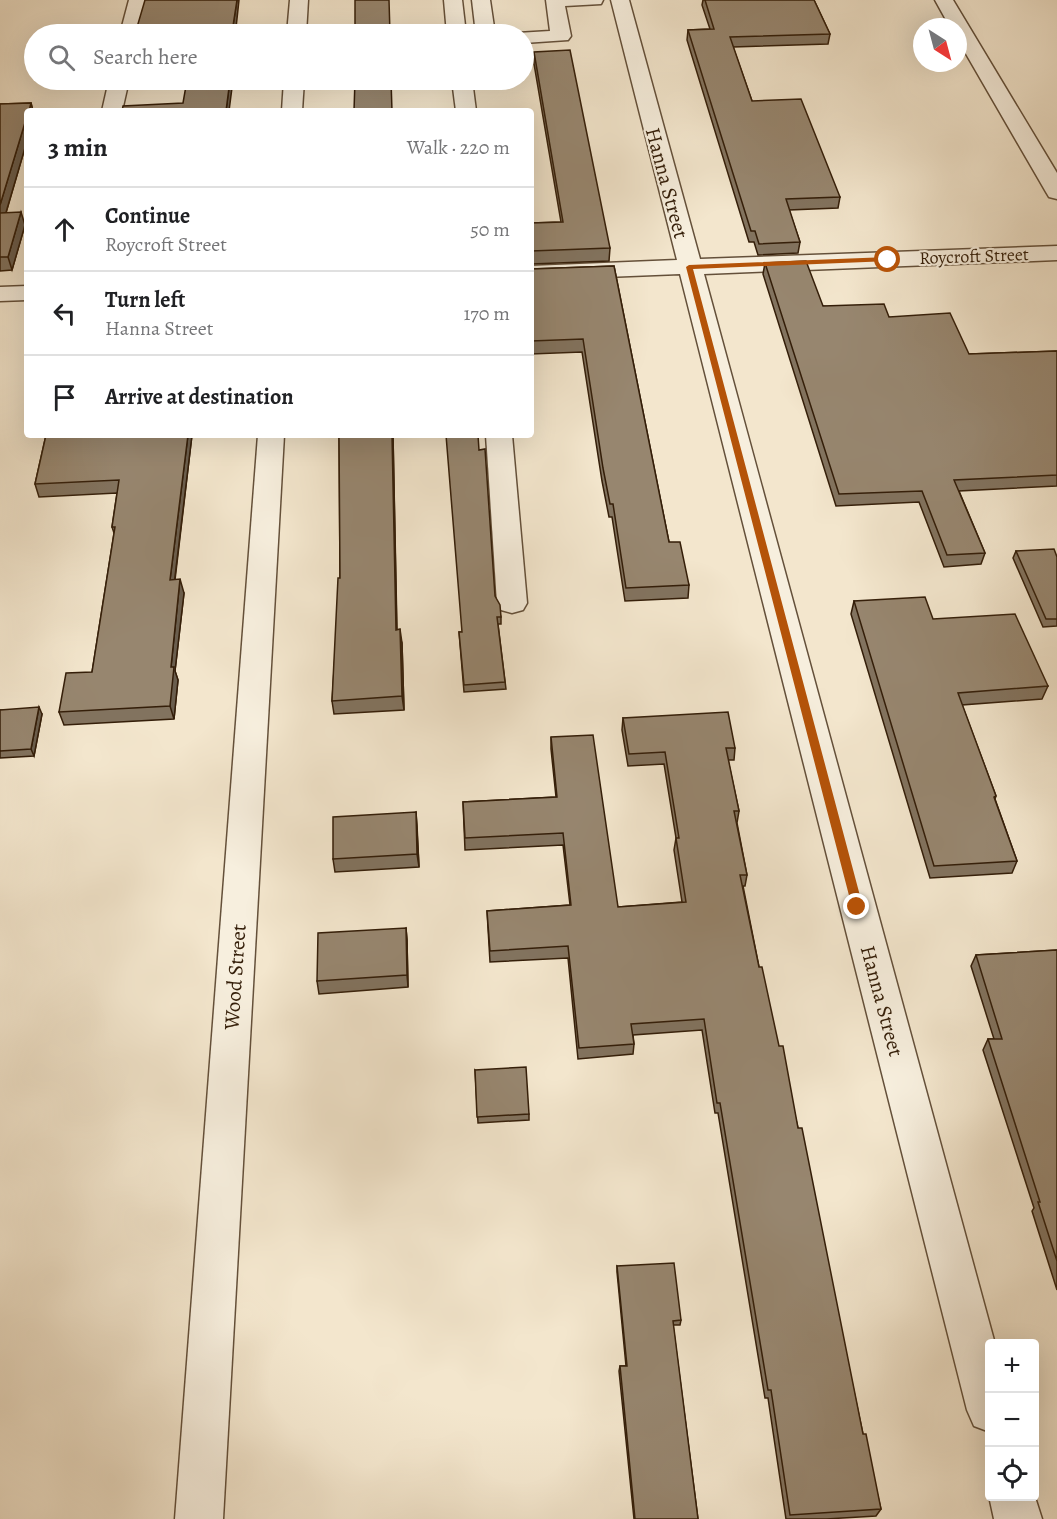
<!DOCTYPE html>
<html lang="en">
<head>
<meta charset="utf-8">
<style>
	body { margin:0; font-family:Alegreya,serif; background:#f2f2f2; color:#202124 }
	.controls { position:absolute; right:18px; bottom:18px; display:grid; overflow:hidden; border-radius:6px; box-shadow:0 6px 24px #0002 }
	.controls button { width:54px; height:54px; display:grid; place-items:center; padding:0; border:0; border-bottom:2px solid #e0e0e0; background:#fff; color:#202124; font:30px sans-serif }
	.compass { position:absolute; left:913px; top:18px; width:54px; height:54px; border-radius:50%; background:#fff; box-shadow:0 6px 24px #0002; rotate:144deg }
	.stop { position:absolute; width:18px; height:18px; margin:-14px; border:4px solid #b45309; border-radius:50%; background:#fff }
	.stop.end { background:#b45309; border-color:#fff; box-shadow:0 2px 6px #0008 }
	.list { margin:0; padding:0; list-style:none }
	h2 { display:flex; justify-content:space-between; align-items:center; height:78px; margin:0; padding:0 24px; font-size:26px }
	h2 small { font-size:20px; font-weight:400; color:#757577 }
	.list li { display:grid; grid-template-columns:39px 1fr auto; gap:18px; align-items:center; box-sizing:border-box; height:84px; padding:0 24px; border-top:2px solid #e0e0e0 }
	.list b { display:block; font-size:22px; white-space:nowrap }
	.list p { margin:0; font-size:20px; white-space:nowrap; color:#757577 }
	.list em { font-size:20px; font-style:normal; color:#757577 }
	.icon { flex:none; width:33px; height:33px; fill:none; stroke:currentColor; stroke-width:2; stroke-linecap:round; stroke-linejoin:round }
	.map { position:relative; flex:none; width:1057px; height:1519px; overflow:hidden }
	.search { position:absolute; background:#fff; box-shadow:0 6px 24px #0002; left:24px; top:24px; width:510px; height:66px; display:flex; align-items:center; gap:15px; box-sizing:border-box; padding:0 21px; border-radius:33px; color:#757577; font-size:22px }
	.panel { position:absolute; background:#fff; box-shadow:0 6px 24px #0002; left:24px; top:108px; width:510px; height:330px; border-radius:6px }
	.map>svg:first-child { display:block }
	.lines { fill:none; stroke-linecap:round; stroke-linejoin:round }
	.minor-casing { stroke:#64503a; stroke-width:3 }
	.minor { fill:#f7efde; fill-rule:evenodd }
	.wall { fill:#82735f; stroke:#341e09; stroke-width:1.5 }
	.shaded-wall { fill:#6a5e4e; stroke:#341e09; stroke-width:1.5 }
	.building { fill:#97866f; stroke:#341e09; stroke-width:1.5 }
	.route { fill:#b45309 }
	.labels { text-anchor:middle; stroke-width:4.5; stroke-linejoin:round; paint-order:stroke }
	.far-street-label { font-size:18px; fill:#341e09; stroke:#f7efde }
	.street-label { font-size:21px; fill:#341e09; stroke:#f7efde }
</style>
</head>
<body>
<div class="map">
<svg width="1057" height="1519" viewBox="0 0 1057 1519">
	<rect width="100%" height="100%" fill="#f3e6cd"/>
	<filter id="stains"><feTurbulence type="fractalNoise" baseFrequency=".00333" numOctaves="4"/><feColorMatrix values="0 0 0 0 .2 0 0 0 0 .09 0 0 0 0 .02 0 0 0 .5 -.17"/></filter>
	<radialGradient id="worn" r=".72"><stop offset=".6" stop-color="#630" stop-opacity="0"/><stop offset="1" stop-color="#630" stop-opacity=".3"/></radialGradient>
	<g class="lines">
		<defs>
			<g id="minor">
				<polygon points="129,0 147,0 139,34 120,34"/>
				<polygon points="290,0 308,0 306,34 287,34"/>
				<polygon points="444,0 462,0 466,34 447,34"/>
				<polygon points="472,0 490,0 495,34 476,34"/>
				<polygon points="546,0 603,0 601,4 565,6 571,36 568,40 524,43 524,34 516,34 517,33 550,31"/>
				<polygon points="611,0 629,0 700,259 1057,246 1057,260 704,274 995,1344 990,1344 990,1432 974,1426 967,1410 680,274 531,280 531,266 677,260"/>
				<polygon points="935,0 953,0 1057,173 1057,199 1049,197 1046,192 958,40 958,27 950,27"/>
				<polygon points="109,80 129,80 122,111 102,111"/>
				<polygon points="284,80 304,80 302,111 282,111"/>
				<polygon points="452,80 472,80 476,111 456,111"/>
				<polygon points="27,286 27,300 0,301 0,287"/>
				<polygon points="258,435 284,435 223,1519 175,1519"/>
				<polygon points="486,435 512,435 527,603 523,610 512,613 501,610 497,603"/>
				<polygon points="990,1494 990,1496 1034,1496 1034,1494 1042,1519 994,1519 989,1496"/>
			</g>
		</defs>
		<use href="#minor" class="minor-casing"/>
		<use href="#minor" class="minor"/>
	</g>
	<g class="wall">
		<polygon points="703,0 814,0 830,34 828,44 733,47 752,101 840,197 838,208 789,210 800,242 798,253 758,255 754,242 749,242 687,40 688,30 710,29 702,5"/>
		<polygon points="534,52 610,248 609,261 531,264 531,223 561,222 534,64"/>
		<polygon points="31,103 33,111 27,111 27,141 6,213 25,225 12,270 0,271 0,104"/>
		<polygon points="765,263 823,306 889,317 969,354 1057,351 1057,486 959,491 985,553 981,564 944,567 919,502 836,506 763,274"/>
		<polygon points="614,266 669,542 689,585 688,598 625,601 612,517 609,517 602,481 582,352 531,354 531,269"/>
		<polygon points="46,435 192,435 175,580 184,593 175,671 178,680 174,719 64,725 59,712 92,672 114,533 112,527 117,493 39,497 35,484"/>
		<polygon points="339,435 393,435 397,630 402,643 404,710 334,714 332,701 340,578"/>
		<polygon points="1016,551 1057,557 1057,626 1043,627 1013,558"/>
		<polygon points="495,596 501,617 501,624 498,624 506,689 464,692 459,632 462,632"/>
		<polygon points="854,601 1048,686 1042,699 962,705 996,796 995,799 1017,861 1012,873 930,878 851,614"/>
		<polygon points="0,710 42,714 34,756 0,758"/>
		<polygon points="623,718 735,748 734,760 728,760 739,811 737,823 747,875 745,886 743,886 759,967 798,1128 863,1434 881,1509 876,1516 826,1519 786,1519 768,1398 765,1398 718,1113 715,1113 702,1030 633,1035 634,1044 633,1054 578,1059 568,958 490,962 487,911 570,905 563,845 465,850 463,802 556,797 551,749 551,737 618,907 682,902 674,850 676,838 664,764 628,766 622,730"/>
		<polygon points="416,812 419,867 335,872 333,859"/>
		<polygon points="406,928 407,940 408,987 319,994 317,981"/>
		<polygon points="1057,950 1057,1290 1032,1211 1034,1208 983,1050 988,1039 994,1039 971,966 976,955"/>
		<polygon points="475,1070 529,1114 529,1120 478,1123"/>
		<polygon points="617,1266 681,1320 680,1325 673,1325 698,1519 634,1519 619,1371 620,1366 626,1366 617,1272"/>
	</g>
	<g class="shaded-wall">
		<polygon points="237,0 239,0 236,28 237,34 235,34 233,26"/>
		<polygon points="230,80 233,80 229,111 226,111"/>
		<polygon points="31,103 33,111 29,111"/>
		<polygon points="27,116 27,141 2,226 0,221 0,205"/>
		<polygon points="21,212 25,225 12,270 8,257"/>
		<polygon points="188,435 192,435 173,593 170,580"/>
		<polygon points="392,435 393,435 397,643 396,630"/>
		<polygon points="180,579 184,593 175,671 178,680 174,719 170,706 171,667"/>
		<polygon points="400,629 402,643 404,710 402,696"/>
		<polygon points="39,707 42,714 34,756 31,749"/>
		<polygon points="416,812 417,825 419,867 417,854"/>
		<polygon points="406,928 407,940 408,987 407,975"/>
	</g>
	<g class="building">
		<polygon points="145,0 237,0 233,26 236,26 235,34 135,34"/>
		<polygon points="355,0 389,0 390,34 355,34"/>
		<polygon points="705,0 814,0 830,34 730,37 752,101 801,99 840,197 786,199 800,242 759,244 755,231 751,231 688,30 714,29"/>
		<polygon points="570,50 610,248 531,251 531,223 563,222 534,52"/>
		<polygon points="187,80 230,80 226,111 122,111 123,106 183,103"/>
		<polygon points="355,80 391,80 392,111 354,111"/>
		<polygon points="31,103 29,111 27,111 27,116 0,205 0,104"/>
		<polygon points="21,212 8,257 0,257 0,213"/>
		<polygon points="806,261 823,306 884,304 889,317 950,313 969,354 1057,351 1057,475 954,480 985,553 947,555 922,491 839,494 765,263"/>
		<polygon points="614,266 669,542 680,542 689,585 626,588 613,504 610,504 603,468 583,339 531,341 531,269"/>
		<polygon points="46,435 188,435 170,580 180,579 171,667 174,667 170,706 59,712 66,673 92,672 115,527 112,527 119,480 35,484"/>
		<polygon points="339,435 392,435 396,630 400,629 402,696 332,701 338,578 340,578"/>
		<polygon points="446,435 478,435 479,450 485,449 495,596 500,605 501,617 497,617 505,682 464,685 459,632 462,632"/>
		<polygon points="1054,549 1057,557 1057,619 1046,619 1016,551"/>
		<polygon points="925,597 933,619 1015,614 1048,686 958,693 996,796 994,797 1017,861 934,866 854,601"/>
		<polygon points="39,707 31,749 0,751 0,710"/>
		<polygon points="728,712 735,748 726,748 739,811 734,811 747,875 740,875 759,967 762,967 779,1046 783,1046 798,1128 802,1128 863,1434 866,1434 881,1509 790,1515 771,1390 768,1390 720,1103 717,1103 704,1019 631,1024 634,1044 579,1048 568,946 490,951 487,911 571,905 563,833 465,838 463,802 557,797 551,737 593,735 618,907 686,902 676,838 679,838 665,752 629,754 623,718"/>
		<polygon points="416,812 417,854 333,859 333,817"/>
		<polygon points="406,928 407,975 317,981 318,933"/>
		<polygon points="1057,950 1057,1261 1038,1202 1040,1202 988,1039 1002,1039 976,955"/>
		<polygon points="526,1067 529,1114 477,1117 475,1070"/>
		<polygon points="674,1263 681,1320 673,1321 698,1519 635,1519 620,1366 627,1366 617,1266"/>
	</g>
	<polygon class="route" points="888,257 890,261 693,269 863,907 857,911 852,907 686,267 689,265"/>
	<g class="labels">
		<g class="far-street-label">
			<text transform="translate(974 256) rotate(-2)" y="6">Roycroft Street</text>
		</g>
		<g class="street-label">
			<text transform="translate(667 183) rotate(75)" y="7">Hanna Street</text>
			<text transform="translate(235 977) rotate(-86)" y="7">Wood Street</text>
			<text transform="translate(882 1001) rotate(75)" y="7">Hanna Street</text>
		</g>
	</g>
	<rect width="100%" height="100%" filter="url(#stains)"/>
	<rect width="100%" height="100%" fill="url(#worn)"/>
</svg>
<div class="controls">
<button>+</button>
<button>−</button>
<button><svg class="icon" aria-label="locate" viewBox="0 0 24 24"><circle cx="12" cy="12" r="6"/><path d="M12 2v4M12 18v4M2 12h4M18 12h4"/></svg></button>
</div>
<svg class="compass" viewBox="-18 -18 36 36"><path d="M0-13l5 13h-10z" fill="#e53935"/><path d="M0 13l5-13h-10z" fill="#757577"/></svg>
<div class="stop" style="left:888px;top:260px"></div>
<div class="stop end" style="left:857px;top:907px"></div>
<div class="search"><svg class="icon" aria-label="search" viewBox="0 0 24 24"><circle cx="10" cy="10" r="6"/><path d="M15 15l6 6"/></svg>Search here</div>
<section class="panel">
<h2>3 min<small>Walk · 220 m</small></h2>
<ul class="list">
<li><svg class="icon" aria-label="ahead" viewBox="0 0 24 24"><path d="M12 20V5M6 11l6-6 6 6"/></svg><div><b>Continue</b><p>Roycroft Street</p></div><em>50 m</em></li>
<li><svg class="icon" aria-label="left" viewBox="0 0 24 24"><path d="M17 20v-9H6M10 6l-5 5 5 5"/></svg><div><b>Turn left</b><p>Hanna Street</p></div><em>170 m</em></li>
<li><svg class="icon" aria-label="arrive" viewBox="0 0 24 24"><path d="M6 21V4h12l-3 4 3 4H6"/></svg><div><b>Arrive at destination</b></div></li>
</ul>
</section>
</div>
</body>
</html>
